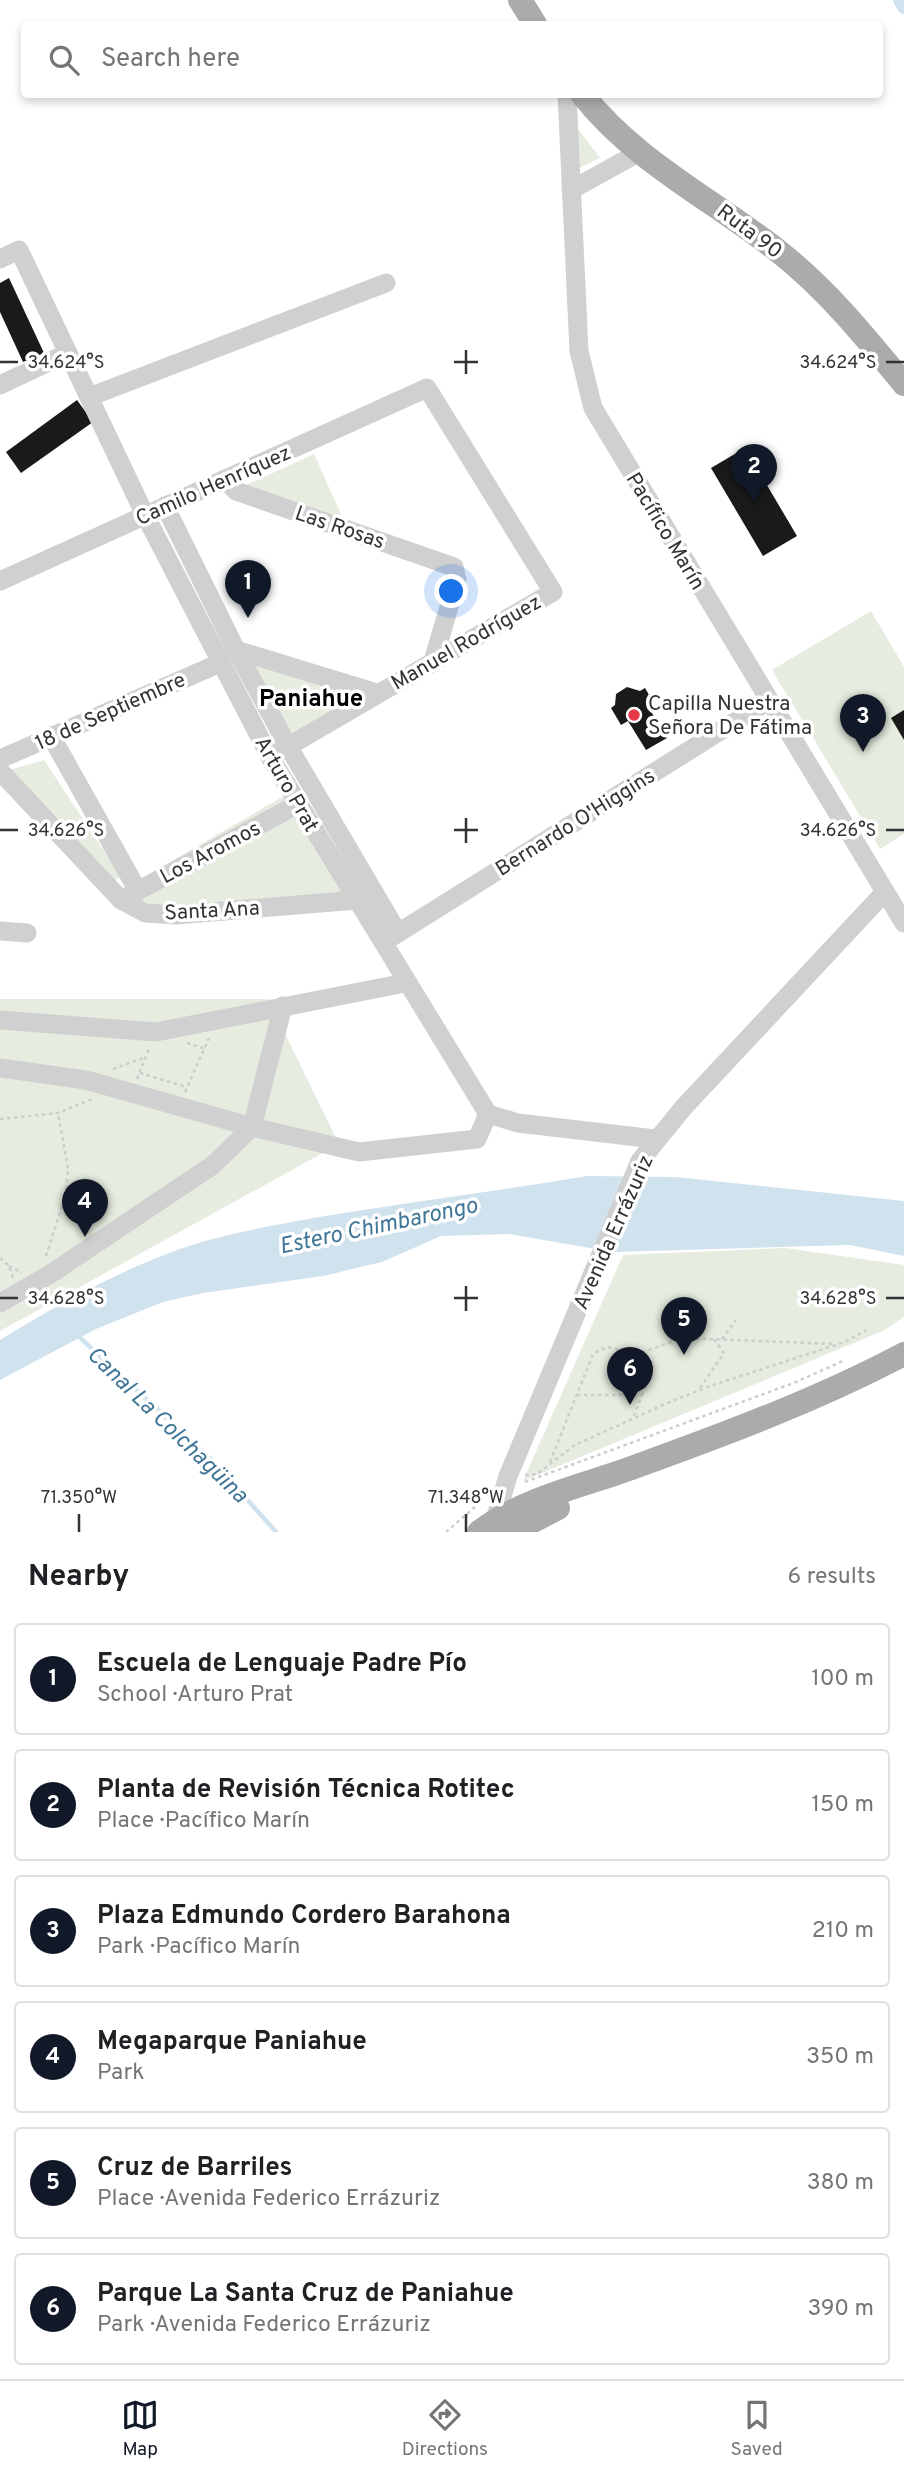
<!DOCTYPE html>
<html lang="en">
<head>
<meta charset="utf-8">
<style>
	body { margin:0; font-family:Overpass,sans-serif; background:#f6f6f6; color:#202124 }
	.you { position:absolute; left:452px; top:592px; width:24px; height:24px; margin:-18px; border:5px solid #fff; border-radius:50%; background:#1a73e8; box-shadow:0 0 0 10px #1a73e833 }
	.badge { display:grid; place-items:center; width:46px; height:46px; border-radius:50%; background:#111827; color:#fff; font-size:23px; font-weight:700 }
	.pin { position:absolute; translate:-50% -58px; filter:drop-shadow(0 2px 4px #0008) }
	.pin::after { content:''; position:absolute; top:37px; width:24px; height:21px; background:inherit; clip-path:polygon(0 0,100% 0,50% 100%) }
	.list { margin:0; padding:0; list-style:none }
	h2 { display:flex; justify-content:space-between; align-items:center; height:91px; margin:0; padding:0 28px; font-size:30px }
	h2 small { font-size:23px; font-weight:400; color:#757577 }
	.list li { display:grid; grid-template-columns:46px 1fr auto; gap:21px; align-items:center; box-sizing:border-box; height:112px; margin:0 14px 14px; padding:0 14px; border:2px solid #e0e0e0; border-radius:7px }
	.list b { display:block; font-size:26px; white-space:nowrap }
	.list p { margin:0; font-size:23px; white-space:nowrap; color:#757577 }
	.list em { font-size:23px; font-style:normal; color:#757577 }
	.icon { flex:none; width:38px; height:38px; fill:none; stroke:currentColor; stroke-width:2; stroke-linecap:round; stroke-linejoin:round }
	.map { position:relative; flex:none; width:904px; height:1532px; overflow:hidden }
	.search { position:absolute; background:#fff; box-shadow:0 4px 10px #0003; left:21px; right:21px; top:21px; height:77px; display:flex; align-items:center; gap:18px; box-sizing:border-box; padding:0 24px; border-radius:7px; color:#757577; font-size:26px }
	.sheet { height:847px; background:#fff }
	nav { display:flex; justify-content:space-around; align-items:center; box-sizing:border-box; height:98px; border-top:2px solid #e0e0e0; background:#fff; font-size:19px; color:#757577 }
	nav a { display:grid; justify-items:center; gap:4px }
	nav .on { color:#111827 }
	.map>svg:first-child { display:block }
	.green { fill:#e6ecdf }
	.water { fill:#cfe2ee }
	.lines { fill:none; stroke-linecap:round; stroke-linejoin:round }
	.stream { stroke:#cfe2ee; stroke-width:4.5 }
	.canal { stroke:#cfe2ee; stroke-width:14 }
	.building { fill:#1a1a1a }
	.path { stroke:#cdcdcd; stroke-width:2.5; stroke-dasharray:3.5 3.5; stroke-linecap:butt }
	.minor { stroke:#d0d0d0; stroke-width:19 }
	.major { stroke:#ababab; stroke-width:24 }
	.ticks { fill:none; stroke:#333; stroke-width:2.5 }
	.poi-dot { fill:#e63946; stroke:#fff; stroke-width:2.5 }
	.labels { text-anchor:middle; stroke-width:7; stroke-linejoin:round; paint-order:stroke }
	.street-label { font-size:21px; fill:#333; stroke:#fff }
	.poi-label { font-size:21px; fill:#333; stroke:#fff; text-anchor:start }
	.water-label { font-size:23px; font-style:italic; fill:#3f7597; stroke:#fff }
	.quarter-label { font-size:24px; font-weight:bold; fill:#000; stroke:#fff }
	.ticks-label { font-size:18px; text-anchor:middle; fill:#333; stroke:#fff; stroke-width:7; stroke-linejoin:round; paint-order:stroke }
</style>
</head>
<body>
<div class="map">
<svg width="904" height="1532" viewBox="0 0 904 1532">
	<rect width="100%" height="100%" fill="#fff"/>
	<g class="green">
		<polygon points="579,130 600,158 577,169 574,132"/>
		<polygon points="314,454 343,519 244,486"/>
		<polygon points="871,611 904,667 904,834 880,849 772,670"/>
		<polygon points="252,662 362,698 292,733"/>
		<polygon points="44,760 121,877 112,882 9,770"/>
		<polygon points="284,796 357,900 176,915 111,896"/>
		<polygon points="0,999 268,999 339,1144 0,1331"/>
		<polygon points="786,1248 904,1265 904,1317 885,1330 523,1481 623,1255"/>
	</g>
	<path class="water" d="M587,1176L675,1177L904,1201V1256L850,1245L613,1252L509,1234L441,1236L382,1262L323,1276L203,1293L163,1302L96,1329L0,1380V1340C57,1305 116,1272 180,1249C225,1233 272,1226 319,1217C408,1202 498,1191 587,1176Z"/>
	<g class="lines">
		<polyline class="stream" points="75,1333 212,1460 276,1532"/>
		<polyline class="canal" points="900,0 904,7"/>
	</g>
	<g class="building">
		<polygon points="9,278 44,353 23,362 0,312 0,283"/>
		<polygon points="77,400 93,422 21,473 6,452"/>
		<polygon points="745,448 797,536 763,556 711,468"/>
		<polygon points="627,687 640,691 645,688 655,705 649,708 667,738 646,750 628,721 621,725 611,708 615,705 616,694"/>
		<polygon points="904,710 904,740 891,718"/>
	</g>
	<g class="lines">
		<g class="path">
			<polyline points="187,1043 203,1048"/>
			<polyline points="113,1069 146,1057"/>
			<polyline points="140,1073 187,1087"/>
			<polyline points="137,1079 149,1049"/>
			<polyline points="185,1092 209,1038"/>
			<polyline points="0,1119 58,1113 92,1099"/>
			<polyline points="46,1256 66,1194 68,1168 58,1113"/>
			<polyline points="0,1258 9,1266 13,1278"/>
			<polyline points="9,1266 22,1273"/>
			<polyline points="722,1339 736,1320"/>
			<polyline points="638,1354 654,1364 642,1395"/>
			<polyline points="700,1388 724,1353 714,1339"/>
			<polyline points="577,1395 642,1395 633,1418"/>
			<polyline points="550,1462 593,1354 607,1347 638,1354 682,1338 835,1344"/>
			<polyline points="525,1475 537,1474 575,1445 665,1404 710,1386 845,1342 866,1330"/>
			<polyline points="525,1482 796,1382 845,1360"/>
			<polyline points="446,1532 483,1500"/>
		</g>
		<g class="minor">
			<polyline points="567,94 579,351 593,408 904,923"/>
			<polyline points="571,190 638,153"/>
			<polyline points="0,259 19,250 145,515 270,757 488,1114 518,1123 655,1139"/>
			<polyline points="0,385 68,353"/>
			<polyline points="89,397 386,283"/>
			<polyline points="225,479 236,491 454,567 457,580 433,661"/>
			<polyline points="165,506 236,650 288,746 398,933"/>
			<polyline points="0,581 427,388 553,592 270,757"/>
			<polyline points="236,650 377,693"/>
			<polyline points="51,736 138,891"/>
			<polyline points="0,759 220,663"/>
			<polyline points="0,771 121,900 145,913 176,915 357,900"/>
			<polyline points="121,900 298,804"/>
			<polyline points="0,931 27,933"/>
			<polyline points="387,940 768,701"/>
			<polyline points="283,1006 252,1127 359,1152 477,1139 488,1114"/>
			<polyline points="0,1020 156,1032 405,983"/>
			<polyline points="0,1068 86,1080 252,1127 213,1165 49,1275 0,1303"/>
			<polyline points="495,1520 508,1476 640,1161 683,1108 884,893"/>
		</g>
		<g class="major">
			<polyline points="520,0 535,24"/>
			<path d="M582,94C636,163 716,201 783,255C830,293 866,338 904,384"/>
			<path d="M479,1532C525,1497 584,1486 637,1466C728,1433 819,1399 904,1354"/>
			<polyline points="512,1532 558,1508"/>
		</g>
	</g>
	<path class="ticks" d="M466,350V374M0,362H18M454,362H478M886,362H904M466,818V843M0,830H18M454,830H478M886,830H904M466,1286V1311M0,1298H18M454,1298H478M886,1298H904M79,1514V1532M466,1514V1532"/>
	<circle class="poi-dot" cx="634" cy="715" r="7"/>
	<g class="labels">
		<g class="street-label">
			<text transform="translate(750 231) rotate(37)" y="7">Ruta 90</text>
			<text transform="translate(213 485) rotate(-24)" y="7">Camilo Henríquez</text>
			<text transform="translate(340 527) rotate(19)" y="7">Las Rosas</text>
			<text transform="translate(666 531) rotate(59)" y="7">Pacífico Marín</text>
			<text transform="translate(466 642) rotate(-30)" y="7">Manuel Rodríguez</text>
			<text transform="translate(110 711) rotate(-24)" y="7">18 de Septiembre</text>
			<text transform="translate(287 784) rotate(60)" y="7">Arturo Prat</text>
			<text transform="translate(575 822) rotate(-32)" y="7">Bernardo O'Higgins</text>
			<text transform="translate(210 852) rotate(-28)" y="7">Los Aromos</text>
			<text transform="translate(212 910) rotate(-3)" y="7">Santa Ana</text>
			<text transform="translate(613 1232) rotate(-66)" y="7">Avenida Errázuriz</text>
		</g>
		<g class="poi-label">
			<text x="648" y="710">Capilla Nuestra<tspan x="648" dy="24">Señora De Fátima</tspan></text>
		</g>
		<g class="water-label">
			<text transform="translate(378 1225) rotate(-12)" y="8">Estero Chimbarongo</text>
			<text transform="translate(168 1424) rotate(44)" y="8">Canal La Colchagüina</text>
		</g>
		<g class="quarter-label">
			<text x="311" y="706">Paniahue</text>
		</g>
	</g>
	<g class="ticks-label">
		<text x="66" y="368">34.624°S</text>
		<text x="838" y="368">34.624°S</text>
		<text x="66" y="836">34.626°S</text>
		<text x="838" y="836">34.626°S</text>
		<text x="66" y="1304">34.628°S</text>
		<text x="838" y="1304">34.628°S</text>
		<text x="79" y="1503">71.350°W</text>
		<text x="466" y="1503">71.348°W</text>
	</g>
</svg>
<div class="you"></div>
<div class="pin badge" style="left:248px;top:618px">1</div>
<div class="pin badge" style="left:754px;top:502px">2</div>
<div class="pin badge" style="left:863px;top:752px">3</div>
<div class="pin badge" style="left:85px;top:1237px">4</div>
<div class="pin badge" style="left:684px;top:1355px">5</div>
<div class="pin badge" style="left:630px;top:1405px">6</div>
<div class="search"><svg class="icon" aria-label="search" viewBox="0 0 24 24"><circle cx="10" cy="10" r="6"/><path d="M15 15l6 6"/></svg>Search here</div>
</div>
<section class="sheet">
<h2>Nearby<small>6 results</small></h2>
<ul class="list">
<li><span class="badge">1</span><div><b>Escuela de Lenguaje Padre Pío</b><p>School · Arturo Prat</p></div><em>100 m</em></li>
<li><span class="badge">2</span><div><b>Planta de Revisión Técnica Rotitec</b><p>Place · Pacífico Marín</p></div><em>150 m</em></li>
<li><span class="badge">3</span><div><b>Plaza Edmundo Cordero Barahona</b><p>Park · Pacífico Marín</p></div><em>210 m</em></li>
<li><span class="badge">4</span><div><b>Megaparque Paniahue</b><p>Park</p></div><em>350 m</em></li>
<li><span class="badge">5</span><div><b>Cruz de Barriles</b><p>Place · Avenida Federico Errázuriz</p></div><em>380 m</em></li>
<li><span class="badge">6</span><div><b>Parque La Santa Cruz de Paniahue</b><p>Park · Avenida Federico Errázuriz</p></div><em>390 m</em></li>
</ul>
</section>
<nav>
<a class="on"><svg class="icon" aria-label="map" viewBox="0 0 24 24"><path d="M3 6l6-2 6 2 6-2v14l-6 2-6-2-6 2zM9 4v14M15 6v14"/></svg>Map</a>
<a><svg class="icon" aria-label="directions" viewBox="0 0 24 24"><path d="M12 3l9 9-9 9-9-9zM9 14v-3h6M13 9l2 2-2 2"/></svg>Directions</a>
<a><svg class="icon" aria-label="saved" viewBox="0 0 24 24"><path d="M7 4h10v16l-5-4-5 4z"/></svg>Saved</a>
</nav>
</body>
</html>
